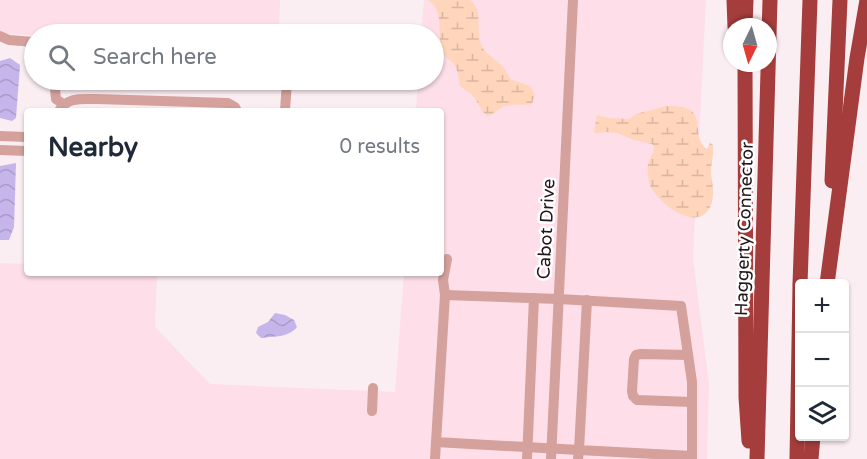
<!DOCTYPE html>
<html lang="en">
<head>
<meta charset="utf-8">
<style>
	body { margin:0; font-family:"Varela Round",sans-serif; background:#f6f6f7; color:#1f2937 }
	.controls { position:absolute; right:18px; bottom:18px; display:grid; overflow:hidden; border-radius:6px; box-shadow:0 2px 4px #0004 }
	.controls button { width:54px; height:54px; display:grid; place-items:center; padding:0; border:0; border-bottom:2px solid #e0e1e3; background:#fff; color:#1f2937; font:30px sans-serif }
	.compass { position:absolute; left:723px; top:18px; width:54px; height:54px; border-radius:50%; background:#fff; box-shadow:0 2px 4px #0004; rotate:185deg }
	.list { margin:0; padding:0; list-style:none }
	h2 { display:flex; justify-content:space-between; align-items:center; height:78px; margin:0; padding:0 24px; font-size:26px }
	h2 small { font-size:20px; font-weight:400; color:#747a83 }
	.icon { flex:none; width:33px; height:33px; fill:none; stroke:currentColor; stroke-width:2; stroke-linecap:round; stroke-linejoin:round }
	.map { position:relative; flex:none; width:867px; height:459px; overflow:hidden }
	.search { position:absolute; background:#fff; box-shadow:0 2px 4px #0004; left:24px; top:24px; width:420px; height:66px; display:flex; align-items:center; gap:15px; box-sizing:border-box; padding:0 21px; border-radius:33px; color:#747a83; font-size:22px }
	.panel { position:absolute; background:#fff; box-shadow:0 2px 4px #0004; left:24px; top:108px; width:420px; height:168px; border-radius:6px }
	.map>svg:first-child { display:block }
	.built { fill:#fedee8 }
	.wetland { fill:url(#wetland-marsh) }
	.water { fill:url(#water-waves) }
	.lines { fill:none; stroke-linecap:round; stroke-linejoin:round }
	.minor { stroke:#d4a19c; stroke-width:10 }
	.highway { stroke:#a43d3b; stroke-width:15 }
	.labels { text-anchor:middle; stroke-width:5; stroke-linejoin:round; paint-order:stroke }
	.street-label { font-size:18px; fill:#22171b; stroke:#fff }
</style>
</head>
<body>
<div class="map">
<svg width="867" height="459" viewBox="0 0 867 459">
	<defs>
		<pattern id="wetland-marsh" width="20" height="14" patternUnits="userSpaceOnUse" patternTransform="scale(1.5)"><rect width="20" height="14" fill="#ffd5bb"/><path d="M1 5h8M5 5V1M11 12h8M15 12V8" fill="none" stroke="#dab6a0"/></pattern>
		<pattern id="water-waves" width="16" height="10" patternUnits="userSpaceOnUse" patternTransform="scale(1.5)"><rect width="16" height="10" fill="#c6b5ea"/><path d="M0 5q4-4 8 0t8 0" fill="none" stroke="#aa9bc8"/></pattern>
	</defs>
	<rect width="100%" height="100%" fill="#fbeef2"/>
	<g class="built">
		<polygon points="0,0 280,0 279,34 34,35 3,34 0,42"/>
		<polygon points="424,0 706,0 693,257 709,384 707,459 0,459 0,263 27,264 27,273 157,273 155,327 210,384 395,392 404,273 441,273 441,111 416,111 418,80 434,80 434,34 421,34"/>
	</g>
	<g class="wetland">
		<path d="M428,0H470C485,11 474,30 482,46C485,54 493,57 499,63C504,67 507,73 510,79L530,86L535,95L532,104C523,106 509,103 501,108C496,111 494,114 488,116C480,111 479,103 473,96C469,92 464,89 460,86C459,80 458,73 456,67C452,60 444,58 441,49C438,34 444,9 428,0Z"/>
		<path d="M666,106C714,104 687,134 707,149L710,143L713,145C714,154 711,163 711,173C712,184 716,198 709,209C695,233 653,200 649,182C648,177 647,169 648,164C650,157 654,153 654,146L652,144L634,140L617,133L606,132L596,133L594,132L597,115L609,118L629,119L636,114Z"/>
	</g>
	<g class="water">
		<polygon points="10,58 20,65 16,118 12,121 0,118 0,61"/>
		<polygon points="16,163 14,227 9,240 0,240 0,166"/>
		<path d="M275,313L285,315L294,320L297,327C288,338 274,336 261,338L256,333L258,327L268,322Z"/>
	</g>
	<g class="lines">
		<g class="minor">
			<polyline points="0,36 9,40 34,42"/>
			<polyline points="55,80 55,89 56,99 63,104"/>
			<path d="M59,111C67,97 81,99 96,99L228,103L235,107L237,111"/>
			<polyline points="285,111 287,80"/>
			<polyline points="0,136 27,137"/>
			<polyline points="0,150 27,151"/>
			<polyline points="445,295 443,280 447,259"/>
			<polyline points="587,300 579,450 692,456 692,459"/>
			<polyline points="688,355 641,354 636,355 634,359 632,391 633,396 637,400 692,402"/>
			<polyline points="372,411 373,388"/>
			<polyline points="435,459 436,442"/>
			<polyline points="527,459 534,298"/>
			<polyline points="551,459 573,0"/>
			<polyline points="578,459 579,450 436,442 445,295 559,299 681,306 692,382 692,456"/>
		</g>
		<g class="highway">
			<polyline points="734,0 735,27"/>
			<polyline points="745,27 746,0"/>
			<polyline points="745,63 746,397 749,441"/>
			<polyline points="832,181 840,0"/>
			<polyline points="800,284 810,0"/>
			<polyline points="827,284 857,58 867,0"/>
			<polyline points="757,459 770,0"/>
			<polyline points="797,459 800,286"/>
			<polyline points="811,459 813,436"/>
		</g>
	</g>
	<g class="labels">
		<g class="street-label">
			<text transform="translate(546 229) rotate(-87)" y="6">Cabot Drive</text>
			<text transform="translate(744 229) rotate(-88)" y="6">Haggerty Connector</text>
		</g>
	</g>
</svg>
<div class="controls">
<button>+</button>
<button>−</button>
<button><svg class="icon" aria-label="layers" viewBox="0 0 24 24"><path d="M12 4l9 5-9 5-9-5zM3 14l9 5 9-5"/></svg></button>
</div>
<svg class="compass" viewBox="-18 -18 36 36"><path d="M0-13l5 13h-10z" fill="#e53935"/><path d="M0 13l5-13h-10z" fill="#747a83"/></svg>
<div class="search"><svg class="icon" aria-label="search" viewBox="0 0 24 24"><circle cx="10" cy="10" r="6"/><path d="M15 15l6 6"/></svg>Search here</div>
<section class="panel">
<h2>Nearby<small>0 results</small></h2>
<ul class="list">
</ul>
</section>
</div>
</body>
</html>
